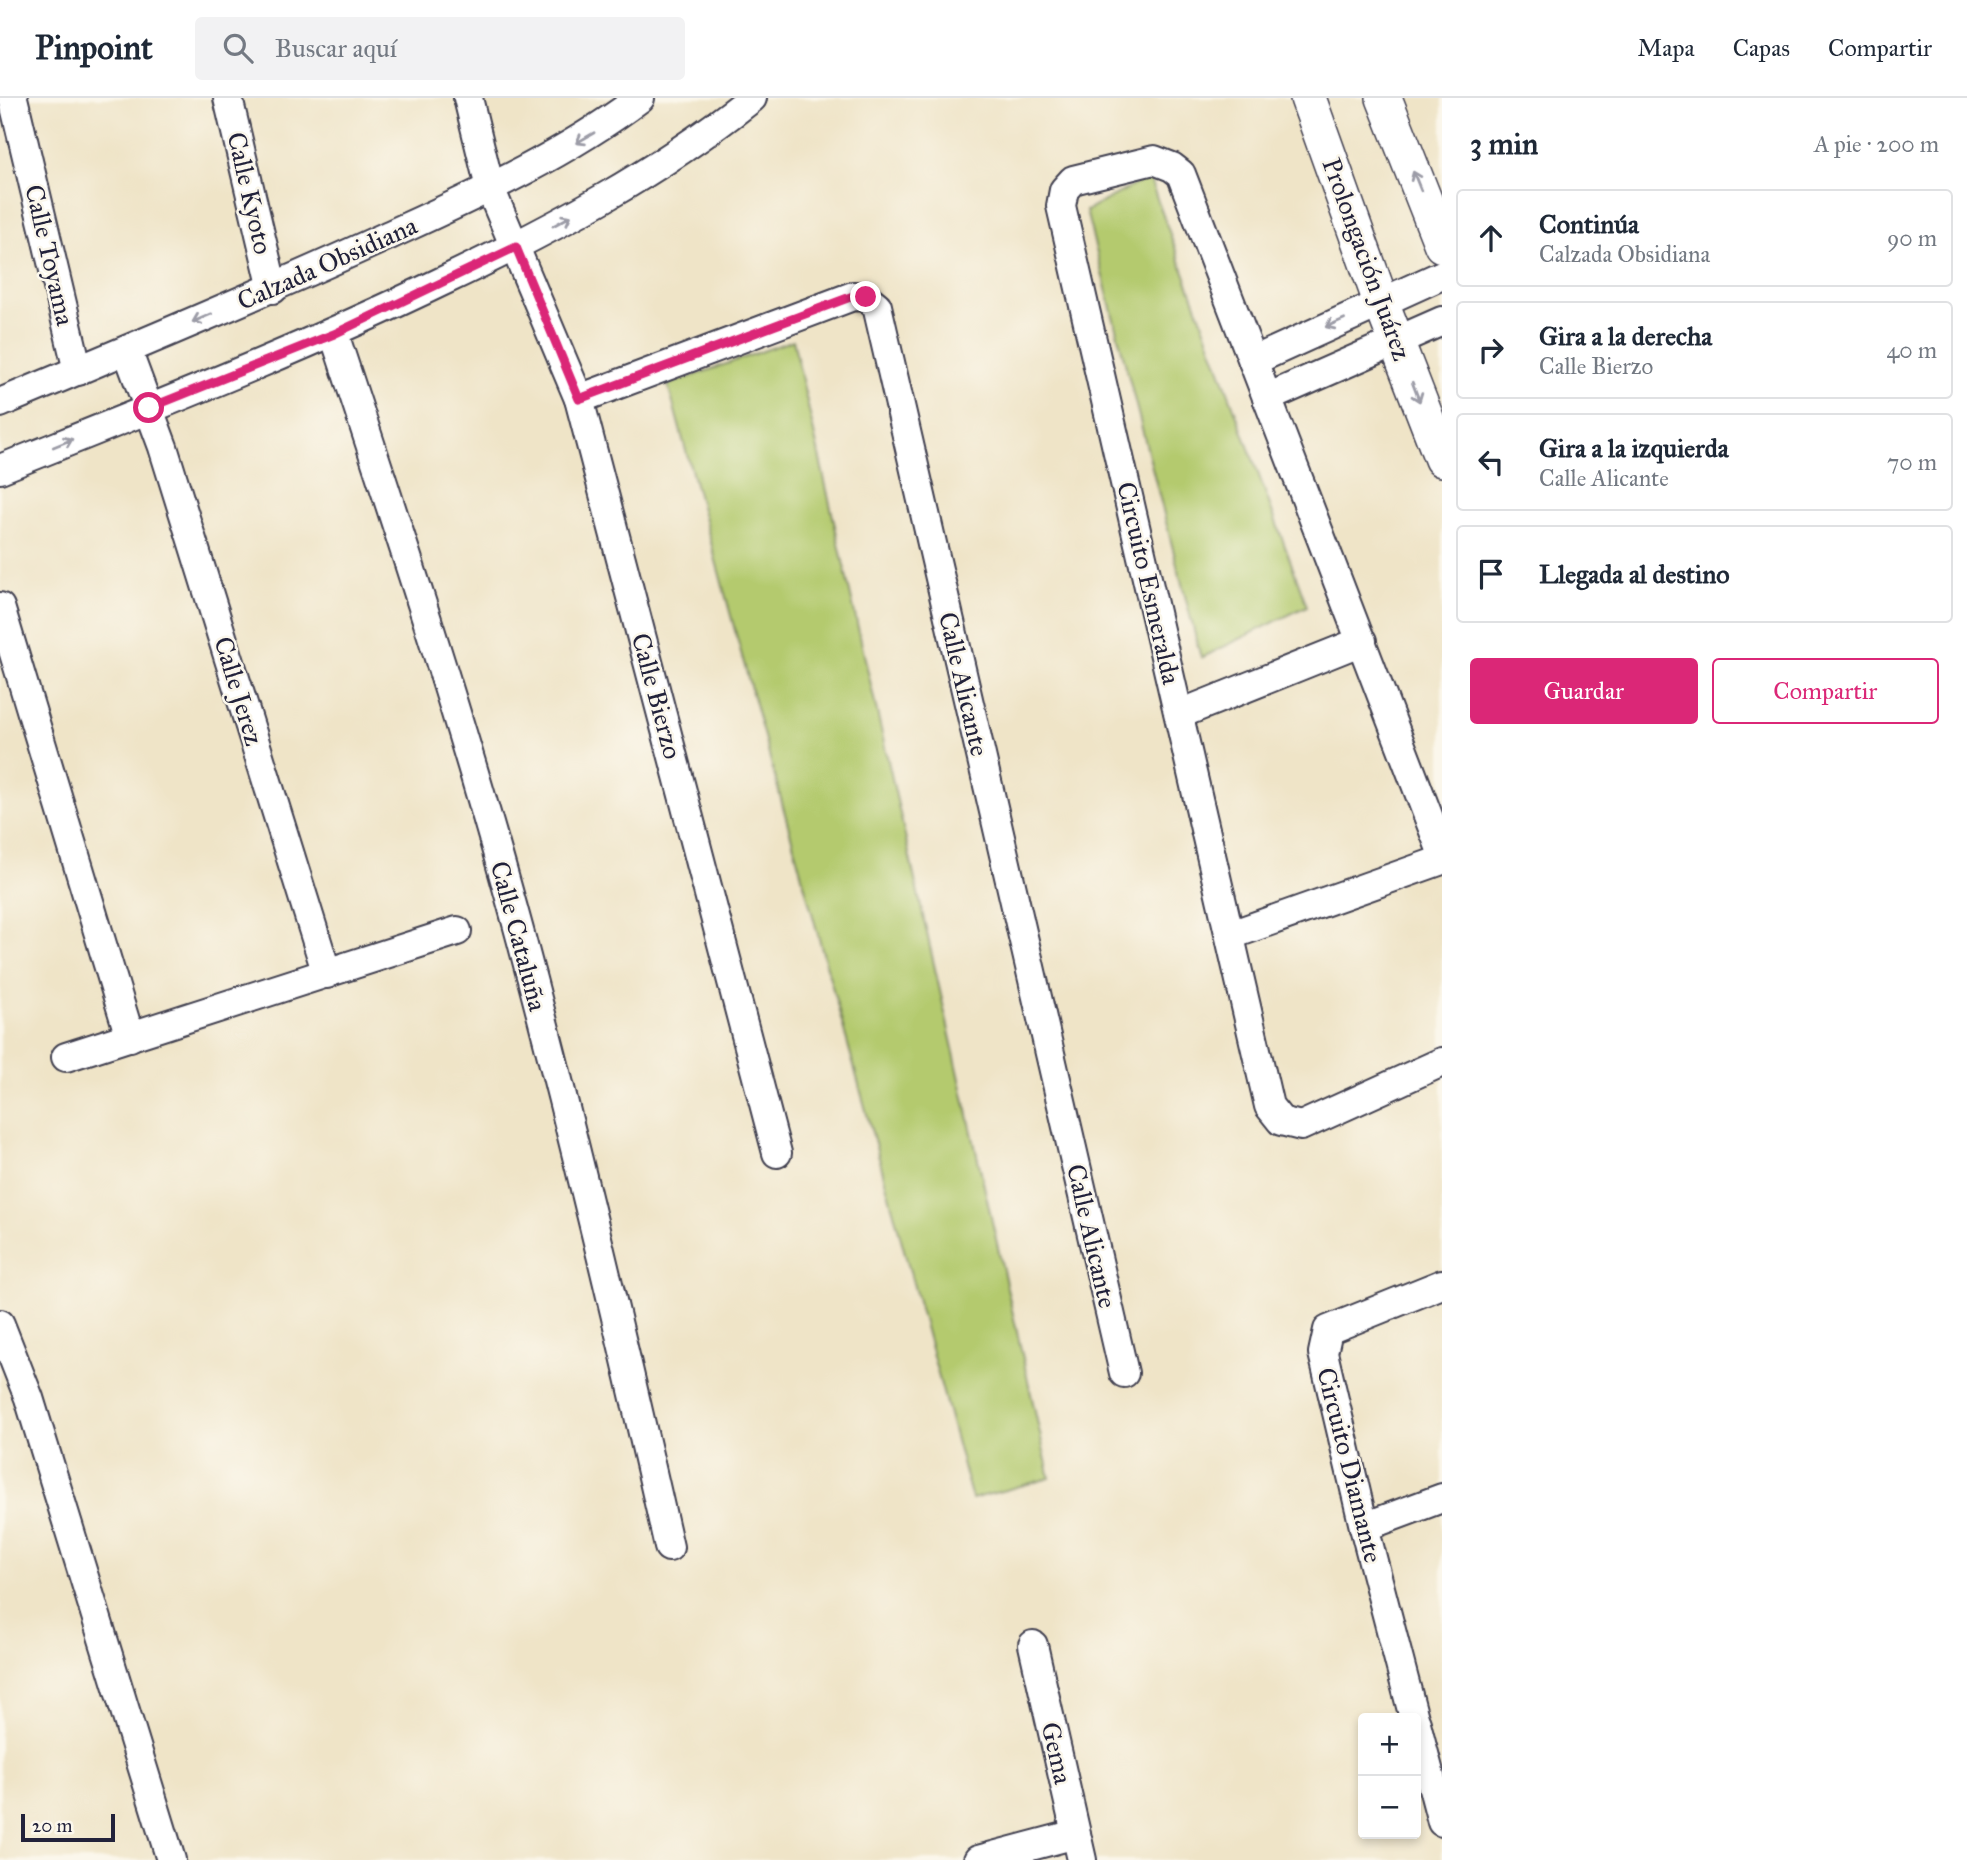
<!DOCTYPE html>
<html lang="es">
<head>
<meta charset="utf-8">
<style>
	body { margin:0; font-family:"IM FELL Great Primer",serif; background:#f2f2f3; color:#1f2937 }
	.controls { position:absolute; right:21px; bottom:21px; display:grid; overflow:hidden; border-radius:7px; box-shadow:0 4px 10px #0003 }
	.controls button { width:63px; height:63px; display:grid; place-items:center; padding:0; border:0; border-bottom:2px solid #e0e1e3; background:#fff; color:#1f2937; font:35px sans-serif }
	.scale { position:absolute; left:21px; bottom:18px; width:94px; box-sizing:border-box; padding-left:7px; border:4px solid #22223b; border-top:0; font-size:19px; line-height:24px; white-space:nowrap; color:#22223b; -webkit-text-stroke:5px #fbf7ec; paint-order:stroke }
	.stop { position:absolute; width:21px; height:21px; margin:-16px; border:5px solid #db2777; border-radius:50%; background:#fff }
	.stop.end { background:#db2777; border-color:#fff; box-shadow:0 2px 7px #0008 }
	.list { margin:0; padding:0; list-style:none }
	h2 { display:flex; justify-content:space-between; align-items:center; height:91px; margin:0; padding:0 28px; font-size:30px }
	h2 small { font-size:23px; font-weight:400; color:#747a83 }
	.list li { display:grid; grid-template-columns:46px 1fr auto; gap:21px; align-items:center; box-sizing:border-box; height:98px; margin:0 14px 14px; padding:0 14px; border:2px solid #e0e1e3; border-radius:7px }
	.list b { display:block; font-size:26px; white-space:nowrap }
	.list p { margin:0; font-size:23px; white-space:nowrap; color:#747a83 }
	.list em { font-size:23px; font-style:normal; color:#747a83 }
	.actions { display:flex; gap:14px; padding:21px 28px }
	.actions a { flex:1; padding:16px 0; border:2px solid #db2777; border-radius:7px; text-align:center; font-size:24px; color:#db2777 }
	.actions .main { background:#db2777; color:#fff }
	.icon { flex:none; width:38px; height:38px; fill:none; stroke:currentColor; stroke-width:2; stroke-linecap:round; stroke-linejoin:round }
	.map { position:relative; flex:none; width:1442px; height:1762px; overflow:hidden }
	header { display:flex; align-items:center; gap:42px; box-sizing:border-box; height:98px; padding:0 35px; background:#fff; border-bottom:2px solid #e0e1e3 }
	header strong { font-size:33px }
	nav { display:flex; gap:38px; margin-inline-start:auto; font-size:24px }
	.search { width:490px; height:63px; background:#f2f2f3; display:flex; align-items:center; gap:18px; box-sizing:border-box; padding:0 24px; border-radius:7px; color:#747a83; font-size:26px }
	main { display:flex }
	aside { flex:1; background:#fff }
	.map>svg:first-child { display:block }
	.green { fill:#b4ca6e; stroke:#6b7654; stroke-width:2 }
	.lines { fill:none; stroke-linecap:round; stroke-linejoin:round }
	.minor-casing { stroke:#413f50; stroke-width:32 }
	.tertiary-casing { stroke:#413f50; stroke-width:38 }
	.minor { stroke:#fff; stroke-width:28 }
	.tertiary { stroke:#fff; stroke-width:35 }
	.oneway { stroke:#9c9ca7 }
	.route { stroke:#db2777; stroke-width:9 }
	.labels { text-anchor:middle; stroke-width:5; stroke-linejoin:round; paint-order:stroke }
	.street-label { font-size:26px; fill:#22223b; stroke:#fbf7ec }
</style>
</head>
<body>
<header>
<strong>Pinpoint</strong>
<div class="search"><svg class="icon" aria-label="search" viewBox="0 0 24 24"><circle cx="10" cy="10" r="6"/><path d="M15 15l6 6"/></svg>Buscar aquí</div>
<nav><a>Mapa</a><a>Capas</a><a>Compartir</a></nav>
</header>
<main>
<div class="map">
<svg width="1442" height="1762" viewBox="0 0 1442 1762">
	<rect width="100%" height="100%" fill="#fbf7ec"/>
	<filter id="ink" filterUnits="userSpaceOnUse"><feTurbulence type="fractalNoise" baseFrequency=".0143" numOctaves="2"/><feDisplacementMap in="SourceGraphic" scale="14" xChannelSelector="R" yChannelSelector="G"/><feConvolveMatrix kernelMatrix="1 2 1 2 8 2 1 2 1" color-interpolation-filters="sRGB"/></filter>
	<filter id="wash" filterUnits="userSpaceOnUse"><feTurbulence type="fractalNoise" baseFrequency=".00686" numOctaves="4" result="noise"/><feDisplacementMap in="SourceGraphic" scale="28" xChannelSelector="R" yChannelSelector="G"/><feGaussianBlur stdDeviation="1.57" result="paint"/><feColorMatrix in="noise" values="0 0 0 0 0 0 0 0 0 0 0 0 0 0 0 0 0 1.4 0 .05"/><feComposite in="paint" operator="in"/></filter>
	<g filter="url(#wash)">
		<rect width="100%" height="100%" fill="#efe4c7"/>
		<g class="green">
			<polygon points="1149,79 1307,508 1201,560 1086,113"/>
			<polygon points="793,242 1050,1380 972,1401 668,287"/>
		</g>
	</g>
	<g filter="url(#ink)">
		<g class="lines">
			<defs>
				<g id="minor">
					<polyline points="13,0 78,273"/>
					<polyline points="228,0 273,191"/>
					<polyline points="468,0 490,90 579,301 777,1055"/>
					<path d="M334,236C400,436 466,636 521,840C575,1042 623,1245 669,1449"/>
					<polyline points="127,252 163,349 327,876"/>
					<polyline points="1253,263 1442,177"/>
					<polyline points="1267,300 1442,223"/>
					<polyline points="579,301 853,198 866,199 877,208 1124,1275"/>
					<path d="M0,305C129,251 258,197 385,139C474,98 562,59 640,0"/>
					<path d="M0,371C149,311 298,253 443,183C551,132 658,75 752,0"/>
					<polyline points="0,509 130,939"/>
					<polyline points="1180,616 1362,543"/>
					<polyline points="1442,754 1181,76 1172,69 1154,62 1073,82 1064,92 1061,108 1269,1008 1281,1023 1301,1028 1442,964"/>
					<polyline points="1231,837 1442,762"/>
					<polyline points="66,959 457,833"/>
					<polyline points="0,1226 29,1300 171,1762"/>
					<polyline points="1364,1429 1442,1400"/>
					<polyline points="1033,1547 1082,1762"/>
					<polyline points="1414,1620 1364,1429 1323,1255 1328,1232 1442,1186"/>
					<polyline points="1416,1625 1442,1724"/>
					<polyline points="978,1762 1076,1736"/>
				</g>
				<g id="tertiary">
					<polyline points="1308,0 1381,204 1442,361"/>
					<polyline points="1384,0 1442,147"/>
				</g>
			</defs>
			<use href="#minor" class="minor-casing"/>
			<use href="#tertiary" class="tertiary-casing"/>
			<use href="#minor" class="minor"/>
			<use href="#tertiary" class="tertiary"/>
		</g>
		<defs><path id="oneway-shaft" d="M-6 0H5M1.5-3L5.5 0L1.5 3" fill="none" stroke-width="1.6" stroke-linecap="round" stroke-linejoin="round" transform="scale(1.75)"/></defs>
		<g class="oneway">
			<use href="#oneway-shaft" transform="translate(585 40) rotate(150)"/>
			<use href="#oneway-shaft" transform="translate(1417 83) rotate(-112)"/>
			<use href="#oneway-shaft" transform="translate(562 123) rotate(-29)"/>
			<use href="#oneway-shaft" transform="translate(202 220) rotate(157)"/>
			<use href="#oneway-shaft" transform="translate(1335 225) rotate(156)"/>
			<use href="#oneway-shaft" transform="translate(1416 294) rotate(69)"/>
			<use href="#oneway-shaft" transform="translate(63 345) rotate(-22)"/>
		</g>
	</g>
	<g class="lines" filter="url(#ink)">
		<polyline class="route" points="149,310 334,236 516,149 579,301 853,198 866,199"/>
	</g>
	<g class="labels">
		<g class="street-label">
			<text transform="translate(250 95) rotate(77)" y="9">Calle Kyoto</text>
			<text transform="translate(50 157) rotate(77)" y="9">Calle Toyama</text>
			<text transform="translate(1367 161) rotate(70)" y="9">Prolongación Juárez</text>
			<text transform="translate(327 165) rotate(-24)" y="9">Calzada Obsidiana</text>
			<text transform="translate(1149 485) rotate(77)" y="9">Circuito Esmeralda</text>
			<text transform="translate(964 586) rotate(77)" y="9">Calle Alicante</text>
			<text transform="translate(239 593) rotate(73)" y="9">Calle Jerez</text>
			<text transform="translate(657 598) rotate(75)" y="9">Calle Bierzo</text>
			<text transform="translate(519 838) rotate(75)" y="9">Calle Cataluña</text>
			<text transform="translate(1092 1138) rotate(77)" y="9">Calle Alicante</text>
			<text transform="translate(1350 1367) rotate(76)" y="9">Circuito Diamante</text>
			<text transform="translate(1057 1655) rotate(77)" y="9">Gema</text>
		</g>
	</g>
</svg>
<div class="controls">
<button>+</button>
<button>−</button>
</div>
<div class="scale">20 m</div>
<div class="stop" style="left:149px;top:310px"></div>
<div class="stop end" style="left:866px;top:199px"></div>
</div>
<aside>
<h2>3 min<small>A pie · 200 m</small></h2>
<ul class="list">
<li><svg class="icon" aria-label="ahead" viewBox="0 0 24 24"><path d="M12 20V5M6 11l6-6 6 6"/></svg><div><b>Continúa</b><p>Calzada Obsidiana</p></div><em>90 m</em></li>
<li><svg class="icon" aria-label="right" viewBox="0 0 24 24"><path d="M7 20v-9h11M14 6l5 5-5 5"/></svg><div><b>Gira a la derecha</b><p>Calle Bierzo</p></div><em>40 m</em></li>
<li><svg class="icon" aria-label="left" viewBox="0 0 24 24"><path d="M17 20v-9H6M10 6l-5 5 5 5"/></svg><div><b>Gira a la izquierda</b><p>Calle Alicante</p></div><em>70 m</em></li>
<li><svg class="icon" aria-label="arrive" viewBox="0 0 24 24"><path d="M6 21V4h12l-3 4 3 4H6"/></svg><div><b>Llegada al destino</b></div></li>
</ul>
<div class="actions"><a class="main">Guardar</a><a>Compartir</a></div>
</aside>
</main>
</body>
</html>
